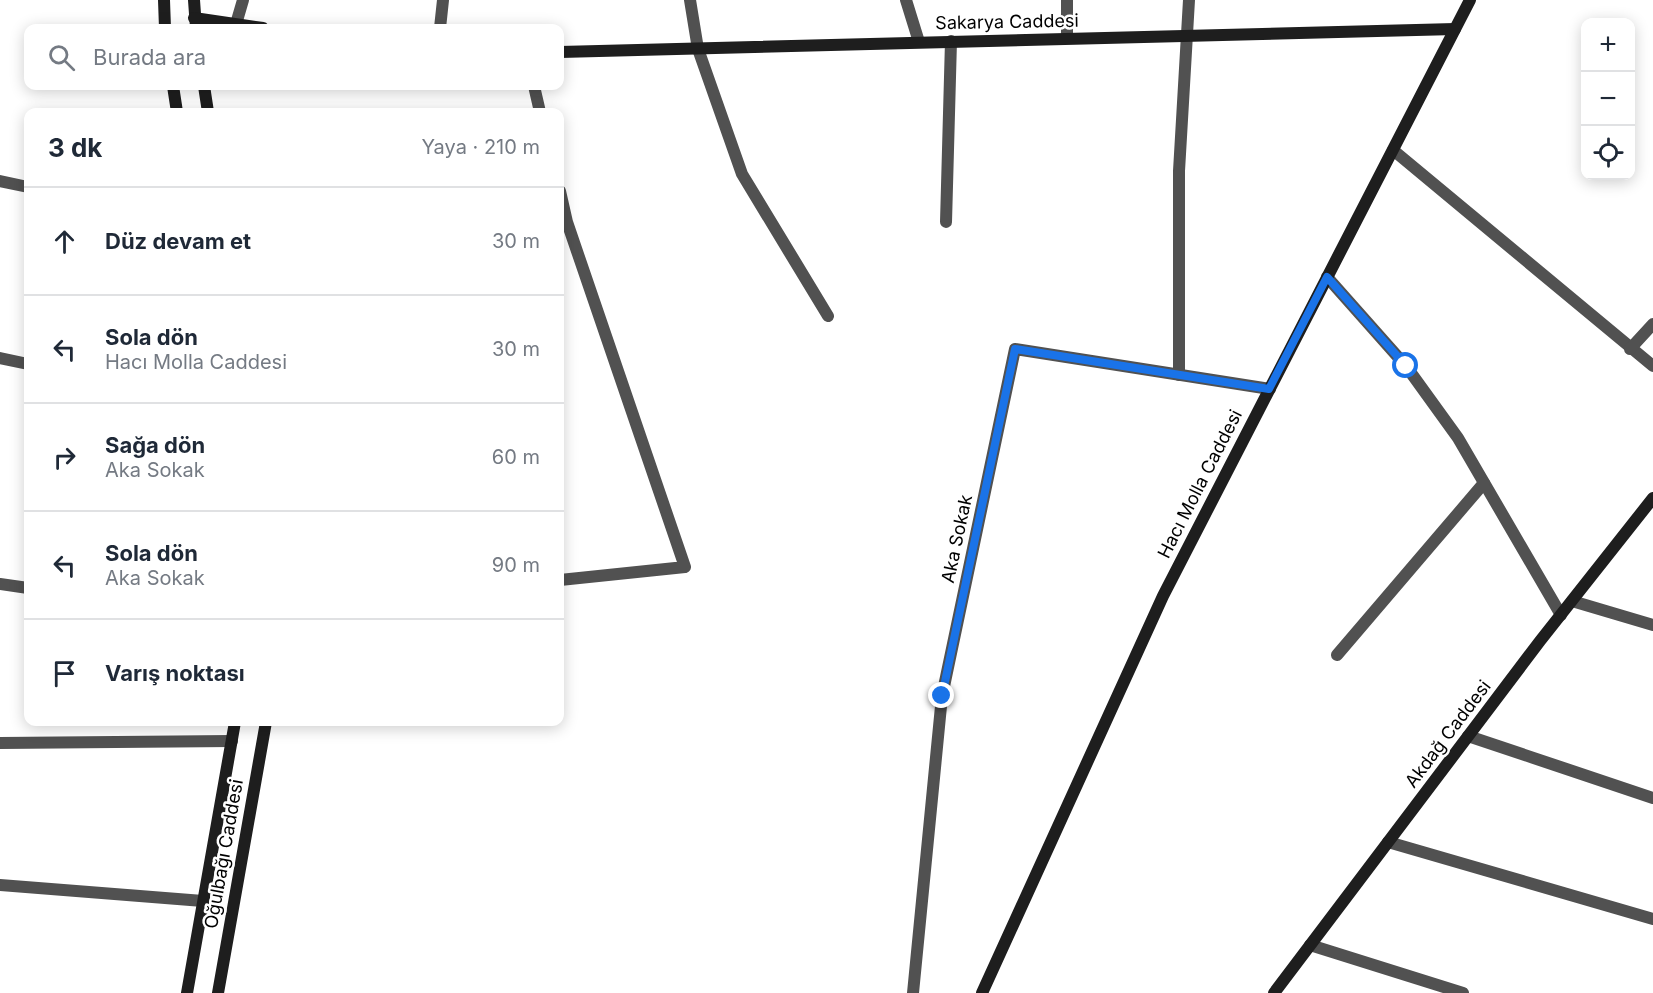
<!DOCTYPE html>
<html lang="tr">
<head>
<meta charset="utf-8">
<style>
	body { margin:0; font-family:Inter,sans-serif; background:#f6f6f7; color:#1f2937 }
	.controls { position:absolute; right:18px; top:18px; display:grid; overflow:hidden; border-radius:12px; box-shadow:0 3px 15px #0003 }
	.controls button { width:54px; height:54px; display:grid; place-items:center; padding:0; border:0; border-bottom:2px solid #e0e1e3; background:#fff; color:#1f2937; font:30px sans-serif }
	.stop { position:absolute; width:18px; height:18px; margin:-14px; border:4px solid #1a73e8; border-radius:50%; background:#fff }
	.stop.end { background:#1a73e8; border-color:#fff; box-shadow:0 2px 6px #0008 }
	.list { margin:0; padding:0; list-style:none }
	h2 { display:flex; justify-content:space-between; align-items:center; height:78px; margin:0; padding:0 24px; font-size:26px }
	h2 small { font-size:20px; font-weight:400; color:#747a83 }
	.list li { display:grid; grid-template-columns:39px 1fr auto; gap:18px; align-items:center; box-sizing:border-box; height:108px; padding:0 24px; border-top:2px solid #e0e1e3 }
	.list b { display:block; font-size:22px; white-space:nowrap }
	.list p { margin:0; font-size:20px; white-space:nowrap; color:#747a83 }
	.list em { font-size:20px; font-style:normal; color:#747a83 }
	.icon { flex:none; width:33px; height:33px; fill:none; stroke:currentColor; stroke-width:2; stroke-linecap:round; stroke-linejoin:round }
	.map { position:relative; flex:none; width:1653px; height:993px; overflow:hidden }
	.search { position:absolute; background:#fff; box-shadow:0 3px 15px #0003; left:24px; top:24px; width:540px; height:66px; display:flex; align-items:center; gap:15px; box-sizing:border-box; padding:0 21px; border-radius:12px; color:#747a83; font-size:22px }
	.panel { position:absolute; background:#fff; box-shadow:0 3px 15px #0003; left:24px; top:108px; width:540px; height:618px; border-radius:12px }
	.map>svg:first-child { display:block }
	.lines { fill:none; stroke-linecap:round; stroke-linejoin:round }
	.street { stroke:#515151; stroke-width:12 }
	.secondary { stroke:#1e1e1e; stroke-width:12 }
	.route { stroke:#1a73e8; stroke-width:8 }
	.labels { text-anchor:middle; stroke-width:5; stroke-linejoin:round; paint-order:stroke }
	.street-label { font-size:18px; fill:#000; stroke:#fff }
</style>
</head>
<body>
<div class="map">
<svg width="1653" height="993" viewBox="0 0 1653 993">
	<rect width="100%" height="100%" fill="#fff"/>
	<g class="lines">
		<g class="street">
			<polyline points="690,0 698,49 742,174 828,316"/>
			<polyline points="906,0 919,42"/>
			<polyline points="236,24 243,0"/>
			<polyline points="440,28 443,0"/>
			<polyline points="1067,38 1067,0"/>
			<polyline points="534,86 540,112"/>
			<polyline points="1393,150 1653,366"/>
			<polyline points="0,181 28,187"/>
			<polyline points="560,191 567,222 685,567 560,580"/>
			<polyline points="946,222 951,41"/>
			<polyline points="1327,277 1406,366 1458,438 1561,615"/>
			<polyline points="1630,349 1653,324"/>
			<polyline points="0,358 28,364"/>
			<polyline points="1179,375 1179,171 1189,0"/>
			<polyline points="0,584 28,588"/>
			<polyline points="1572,601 1653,625"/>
			<polyline points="1337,655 1484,483"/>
			<polyline points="1468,736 1653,798"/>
			<polyline points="0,743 232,741"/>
			<polyline points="1388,842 1653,919"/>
			<polyline points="0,885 203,901"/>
			<polyline points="1310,945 1463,993"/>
			<polyline points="913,993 942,696 1015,349 1270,389"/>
		</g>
		<g class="secondary">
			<polyline points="164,0 165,28"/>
			<polyline points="194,0 196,28"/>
			<polyline points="194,18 263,28"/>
			<polyline points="560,52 1455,29"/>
			<polyline points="173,86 177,112"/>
			<polyline points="204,86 208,112"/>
			<polyline points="187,993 235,722"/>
			<polyline points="218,993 266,722"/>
			<polyline points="982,993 1163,596 1470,0"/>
			<polyline points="1274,993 1540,641 1653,498"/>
		</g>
	</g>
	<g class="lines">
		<polyline class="route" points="942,696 1015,349 1269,389 1327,277 1406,366"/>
	</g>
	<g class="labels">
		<g class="street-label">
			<text transform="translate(1007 22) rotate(-1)" y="6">Sakarya Caddesi</text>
			<text transform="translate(1200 484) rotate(-63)" y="6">Hacı Molla Caddesi</text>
			<text transform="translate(957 539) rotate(-78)" y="6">Aka Sokak</text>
			<text transform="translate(1448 734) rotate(-53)" y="6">Akdağ Caddesi</text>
			<text transform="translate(224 854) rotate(-80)" y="6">Oğulbağı Caddesi</text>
		</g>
	</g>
</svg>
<div class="controls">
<button>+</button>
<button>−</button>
<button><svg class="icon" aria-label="locate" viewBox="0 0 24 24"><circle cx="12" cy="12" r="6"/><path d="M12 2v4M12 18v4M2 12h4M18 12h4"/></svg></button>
</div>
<div class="stop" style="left:1406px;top:366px"></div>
<div class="stop end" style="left:942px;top:696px"></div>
<div class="search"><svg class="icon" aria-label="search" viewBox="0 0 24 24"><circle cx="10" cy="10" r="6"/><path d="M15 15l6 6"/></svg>Burada ara</div>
<section class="panel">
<h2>3 dk<small>Yaya · 210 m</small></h2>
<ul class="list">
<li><svg class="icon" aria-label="ahead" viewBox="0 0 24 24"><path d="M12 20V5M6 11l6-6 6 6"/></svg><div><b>Düz devam et</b></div><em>30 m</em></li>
<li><svg class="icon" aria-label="left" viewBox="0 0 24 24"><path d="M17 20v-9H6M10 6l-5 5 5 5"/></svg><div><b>Sola dön</b><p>Hacı Molla Caddesi</p></div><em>30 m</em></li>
<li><svg class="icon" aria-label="right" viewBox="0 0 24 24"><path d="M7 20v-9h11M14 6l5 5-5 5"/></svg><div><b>Sağa dön</b><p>Aka Sokak</p></div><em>60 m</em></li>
<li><svg class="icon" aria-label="left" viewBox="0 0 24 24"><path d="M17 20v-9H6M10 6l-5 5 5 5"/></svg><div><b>Sola dön</b><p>Aka Sokak</p></div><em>90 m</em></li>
<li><svg class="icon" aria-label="arrive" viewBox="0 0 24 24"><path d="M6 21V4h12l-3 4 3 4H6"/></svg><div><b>Varış noktası</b></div></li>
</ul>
</section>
</div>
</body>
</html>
